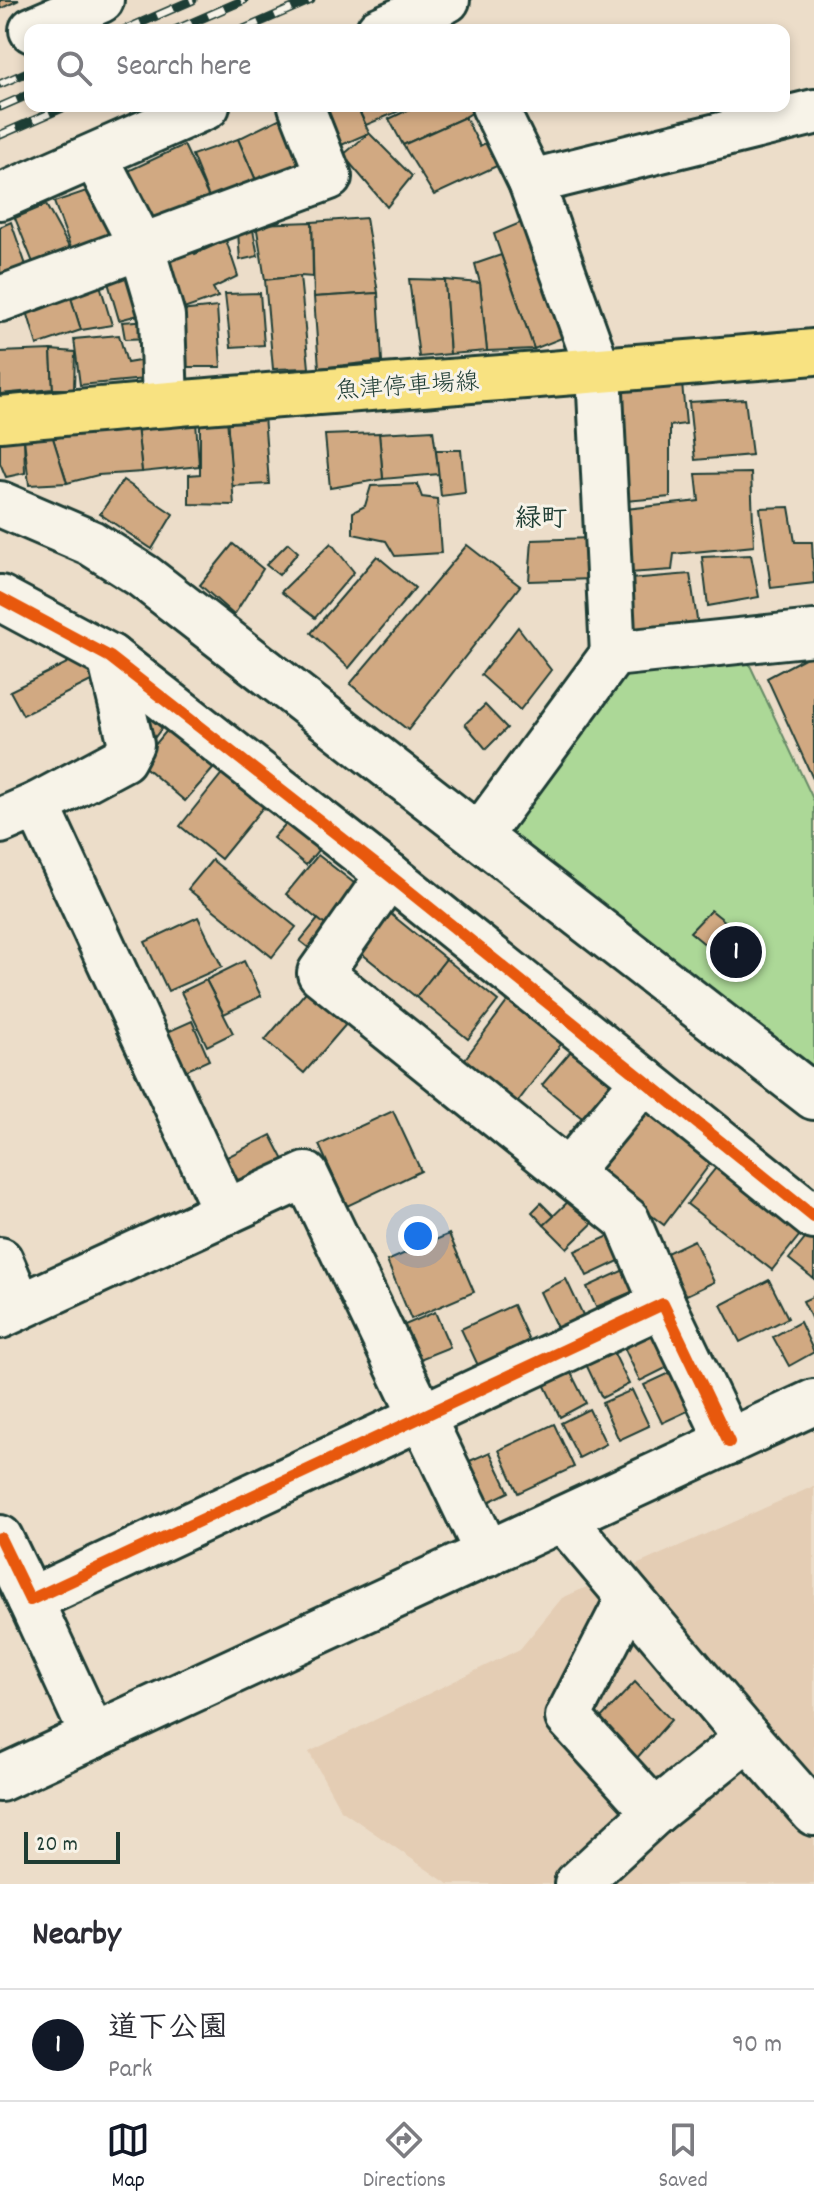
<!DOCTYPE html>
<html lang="en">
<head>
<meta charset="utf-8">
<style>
	body { margin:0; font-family:Dekko,"Klee One",sans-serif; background:#f2f2f3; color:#2b2b33 }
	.scale { position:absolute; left:24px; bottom:20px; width:96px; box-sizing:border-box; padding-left:8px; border:4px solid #1f3d34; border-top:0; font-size:22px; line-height:28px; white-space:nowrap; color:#1f3d34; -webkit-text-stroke:6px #f7f3e8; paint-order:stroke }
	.you { position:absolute; left:418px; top:1236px; width:28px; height:28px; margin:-20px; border:6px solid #fff; border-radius:50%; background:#1a73e8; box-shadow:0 0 0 12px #1a73e833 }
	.badge { display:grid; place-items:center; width:52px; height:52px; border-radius:50%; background:#111827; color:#fff; font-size:26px; font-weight:700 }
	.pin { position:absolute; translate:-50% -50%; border:4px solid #fff; box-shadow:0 2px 8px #0006 }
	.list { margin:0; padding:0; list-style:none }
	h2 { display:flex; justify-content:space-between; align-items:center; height:104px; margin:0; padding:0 32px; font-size:34px }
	h2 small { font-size:26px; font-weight:400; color:#7c7c81 }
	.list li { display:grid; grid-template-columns:52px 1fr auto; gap:24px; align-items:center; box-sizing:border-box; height:112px; padding:0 32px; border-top:2px solid #e1e1e2 }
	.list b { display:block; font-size:30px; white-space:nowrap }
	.list p { margin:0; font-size:26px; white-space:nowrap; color:#7c7c81 }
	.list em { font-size:26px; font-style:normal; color:#7c7c81 }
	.icon { flex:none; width:44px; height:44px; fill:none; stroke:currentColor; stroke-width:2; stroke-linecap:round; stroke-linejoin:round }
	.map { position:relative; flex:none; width:814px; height:1884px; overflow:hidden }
	.search { position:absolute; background:#fff; box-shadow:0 4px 12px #0003; left:24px; right:24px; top:24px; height:88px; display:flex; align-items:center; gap:20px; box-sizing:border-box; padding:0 28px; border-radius:16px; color:#7c7c81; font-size:30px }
	.sheet { height:216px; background:#fff }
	nav { display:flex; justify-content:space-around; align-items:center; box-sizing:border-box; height:112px; border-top:2px solid #e1e1e2; background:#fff; font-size:22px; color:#7c7c81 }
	nav a { display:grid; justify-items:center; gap:4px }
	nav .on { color:#111827 }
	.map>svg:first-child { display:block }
	.built { fill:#e4cdb4 }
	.green { fill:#acd897; stroke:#668a66; stroke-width:2 }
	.building { fill:#d1a982; stroke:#1f3d34; stroke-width:2 }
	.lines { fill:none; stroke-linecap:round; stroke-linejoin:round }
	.minor-casing { stroke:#1f3d34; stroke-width:50 }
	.major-casing { stroke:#1f3d34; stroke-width:50 }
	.minor { stroke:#f7f3e8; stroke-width:44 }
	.major { stroke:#f8e281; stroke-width:44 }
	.rail-casing { stroke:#1f3d34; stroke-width:9 }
	.rail { stroke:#f7f3e8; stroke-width:6; stroke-dasharray:18; stroke-linecap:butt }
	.cycleway-casing { stroke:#f7f3e8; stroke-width:17 }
	.cycleway { stroke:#e8590c; stroke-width:12 }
	.labels { text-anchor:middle; stroke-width:6; stroke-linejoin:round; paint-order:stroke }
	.street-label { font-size:24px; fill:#1f3d34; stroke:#f7f3e8 }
	.neighbourhood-label { font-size:26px; font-weight:bold; fill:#1f3d34; stroke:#f7f3e8 }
</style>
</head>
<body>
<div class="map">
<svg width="814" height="1884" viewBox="0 0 814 1884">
	<rect width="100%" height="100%" fill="#ecddc9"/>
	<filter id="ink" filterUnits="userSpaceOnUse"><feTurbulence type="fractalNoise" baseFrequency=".0125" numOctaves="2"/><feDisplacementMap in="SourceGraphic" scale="16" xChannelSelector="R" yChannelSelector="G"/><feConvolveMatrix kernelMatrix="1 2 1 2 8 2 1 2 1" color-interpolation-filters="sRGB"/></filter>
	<g filter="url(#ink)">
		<polygon class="built" points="814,1486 814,1884 448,1884 341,1810 309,1752 520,1649 562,1598"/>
		<polygon class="green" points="747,659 814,801 814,1076 502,828 623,666"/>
		<g class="building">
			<polygon points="0,0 19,0 0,9"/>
			<polygon points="320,106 357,106 369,133 337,147"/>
			<polygon points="357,106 396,106 399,111 366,125"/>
			<polygon points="416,106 477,106 478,109 465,117 403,145 389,119"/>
			<polygon points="293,112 315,169 258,185 238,139"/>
			<polygon points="465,117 480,146 491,140 501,164 434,195 403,145"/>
			<polygon points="369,133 412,176 387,207 343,155"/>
			<polygon points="238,139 258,185 213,207 192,155"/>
			<polygon points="184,145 210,200 148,229 126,172"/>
			<polygon points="98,187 113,239 74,256 54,202"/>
			<polygon points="46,205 74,256 36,270 15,218"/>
			<polygon points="366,218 378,293 314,297 312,222"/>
			<polygon points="527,220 572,334 534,349 494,234"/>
			<polygon points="11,222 28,271 0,284 0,227"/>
			<polygon points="312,222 313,277 300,276 265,280 256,224"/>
			<polygon points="253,230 258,256 240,260 238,232"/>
			<polygon points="226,240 238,276 213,288 218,297 181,310 164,255 186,244 195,254"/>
			<polygon points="501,255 534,349 487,351 480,283 475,264"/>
			<polygon points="137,268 150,312 119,320 105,272"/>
			<polygon points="300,276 309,368 273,369 265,280"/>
			<polygon points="98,278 112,325 81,330 67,285"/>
			<polygon points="409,279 445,280 450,354 419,357"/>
			<polygon points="445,280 480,283 487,351 450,354"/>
			<polygon points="67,285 81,330 37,345 24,301"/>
			<polygon points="260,293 264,345 231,347 225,294"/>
			<polygon points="378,293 382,361 319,368 314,297"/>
			<polygon points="217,307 221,367 182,367 180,311"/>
			<polygon points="150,320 152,338 125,339 122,322"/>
			<polygon points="119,335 127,363 145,360 145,379 80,385 74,339"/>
			<polygon points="51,350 53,389 0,394 0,352"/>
			<polygon points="51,350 75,352 74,389 53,389"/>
			<polygon points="682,384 686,424 670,426 670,497 626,501 618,387"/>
			<polygon points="745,399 752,455 695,460 689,402"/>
			<polygon points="264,415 269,484 232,486 227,418"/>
			<polygon points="227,418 234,505 189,504 189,475 200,474 200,420"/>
			<polygon points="196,421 199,466 142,472 137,426"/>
			<polygon points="137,426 142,472 98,475 67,483 53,438"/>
			<polygon points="433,430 439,474 383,479 379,433"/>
			<polygon points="379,433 383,479 330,488 325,435"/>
			<polygon points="24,438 25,473 6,477 0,463 0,440"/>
			<polygon points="24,438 53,438 67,483 29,485"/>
			<polygon points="436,450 461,450 465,493 441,496"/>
			<polygon points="751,473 754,546 674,554 672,570 629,573 626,509 699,501 696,474"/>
			<polygon points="123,480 173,514 152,549 100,514"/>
			<polygon points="417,484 422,497 437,499 441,553 395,556 386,541 353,534 353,512 365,506 371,486"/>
			<polygon points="789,507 795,542 812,542 814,583 771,588 760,508"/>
			<polygon points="591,538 593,579 529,581 532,540"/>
			<polygon points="288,543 298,552 279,575 266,565"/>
			<polygon points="331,543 354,572 315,618 281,592"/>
			<polygon points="233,544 263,569 234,615 200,585"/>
			<polygon points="467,545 520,586 408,730 350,684"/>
			<polygon points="751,555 759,597 708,606 702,557"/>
			<polygon points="377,556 415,588 349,668 311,633"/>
			<polygon points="690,574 698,626 634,632 630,579"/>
			<polygon points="518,627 551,670 520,710 481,675"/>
			<polygon points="814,653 814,781 767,678"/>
			<polygon points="81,656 93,680 23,715 10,691"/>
			<polygon points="485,705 507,728 486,749 465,724"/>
			<polygon points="146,706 167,721 155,737 135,722"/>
			<polygon points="173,723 219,762 185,801 140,763"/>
			<polygon points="228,766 269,800 221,859 180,826"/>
			<polygon points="291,818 323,844 306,865 273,838"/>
			<polygon points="318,855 363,890 331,930 286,894"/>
			<polygon points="212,860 296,927 272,957 188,889"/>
			<polygon points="386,910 446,959 416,997 356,949"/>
			<polygon points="711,910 742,935 724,960 690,932"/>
			<polygon points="198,917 222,967 168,991 145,942"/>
			<polygon points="318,919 331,930 314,952 300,941"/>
			<polygon points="446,959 498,1001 468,1039 416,997"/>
			<polygon points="244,961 261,996 224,1014 206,980"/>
			<polygon points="206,980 233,1033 207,1046 181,992"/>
			<polygon points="315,981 354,1015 304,1073 265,1040"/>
			<polygon points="513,994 568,1035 513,1108 459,1067"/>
			<polygon points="192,1021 209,1060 181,1073 163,1034"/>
			<polygon points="577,1044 616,1078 582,1118 542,1085"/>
			<polygon points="643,1100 716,1156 664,1225 590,1169"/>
			<polygon points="393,1111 421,1171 347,1206 319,1145"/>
			<polygon points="271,1135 285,1162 238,1185 225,1158"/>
			<polygon points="723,1159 807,1226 772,1270 687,1204"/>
			<polygon points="578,1192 601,1215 567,1248 544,1225"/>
			<polygon points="541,1203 554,1216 544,1225 532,1212"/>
			<polygon points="813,1229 814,1230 814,1279 789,1259"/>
			<polygon points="449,1234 474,1292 411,1319 387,1261"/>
			<polygon points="609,1236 621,1260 587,1276 575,1251"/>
			<polygon points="694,1240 714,1282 674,1301 654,1259"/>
			<polygon points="624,1270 634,1291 596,1307 587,1287"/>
			<polygon points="566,1279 584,1317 558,1330 540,1292"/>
			<polygon points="769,1280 788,1318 740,1342 721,1305"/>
			<polygon points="814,1296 814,1324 803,1301"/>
			<polygon points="513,1305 533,1349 481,1372 461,1329"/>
			<polygon points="435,1312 450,1347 415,1361 400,1327"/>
			<polygon points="800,1322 814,1352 789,1366 773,1337"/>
			<polygon points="650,1330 668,1367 640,1381 622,1343"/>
			<polygon points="610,1345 629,1384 602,1398 583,1358"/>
			<polygon points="570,1371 586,1403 560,1417 544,1384"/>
			<polygon points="674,1371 692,1409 662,1423 644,1385"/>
			<polygon points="632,1390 649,1426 619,1440 602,1403"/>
			<polygon points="589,1409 606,1444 579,1458 561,1423"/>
			<polygon points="554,1424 574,1467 518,1493 499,1450"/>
			<polygon points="490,1452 509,1492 484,1504 465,1463"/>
			<polygon points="635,1682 671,1720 636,1759 597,1722"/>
		</g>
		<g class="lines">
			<defs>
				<g id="minor">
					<polyline points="32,30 101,0"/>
					<polyline points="379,30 447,0"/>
					<polyline points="95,156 141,245 162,316 165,403"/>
					<polyline points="531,182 814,112"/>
					<polyline points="0,197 207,106"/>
					<polyline points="0,299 329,177 301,106"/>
					<polyline points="0,504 91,543 143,576 814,1097"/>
					<polyline points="0,598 110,657 389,875 814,1217"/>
					<polyline points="613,654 814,633"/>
					<polyline points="37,805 226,1212"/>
					<polyline points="0,821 37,805 123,759 131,744 110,657"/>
					<polyline points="479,836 613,654 599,372 531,182 494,106"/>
					<polyline points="389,875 320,973 627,1220 663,1304"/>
					<polyline points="568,1172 644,1080"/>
					<polyline points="0,1260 20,1306"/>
					<polyline points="0,1316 306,1175 488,1554"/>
					<polyline points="564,1520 748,1738 814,1813"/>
					<polyline points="0,1538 30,1600 663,1304 729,1442"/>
					<polyline points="629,1598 568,1717 655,1812"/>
					<polyline points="30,1600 93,1736"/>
					<polyline points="0,1779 814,1402"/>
					<polyline points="577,1884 655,1812 748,1738"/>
				</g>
				<path id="major" d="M0,419C271,393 543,377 814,352"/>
			</defs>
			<use href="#minor" class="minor-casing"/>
			<use href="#major" class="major-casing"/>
			<use href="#minor" class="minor"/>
			<use href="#major" class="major"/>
			<defs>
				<g id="rail">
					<polyline points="124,30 193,0"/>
					<polyline points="175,30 244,0"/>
					<polyline points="242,30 311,0"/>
					<polyline points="0,84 30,71"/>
					<polyline points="0,107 30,94"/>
					<polyline points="0,135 67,106"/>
				</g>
			</defs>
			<use href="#rail" class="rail-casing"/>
			<use href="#rail" class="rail"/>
			<defs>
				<g id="cycleway">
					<polyline points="0,598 110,657 389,875 814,1217"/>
					<polyline points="0,1538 30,1600 663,1304 729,1442"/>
				</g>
			</defs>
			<use href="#cycleway" class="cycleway-casing"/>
			<use href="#cycleway" class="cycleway"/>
		</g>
	</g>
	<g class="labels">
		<g class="street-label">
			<text transform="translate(407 385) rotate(-4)" y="8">魚津停車場線</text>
		</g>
		<g class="neighbourhood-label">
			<text x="541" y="526">緑町</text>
		</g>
	</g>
</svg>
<div class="scale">20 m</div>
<div class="you"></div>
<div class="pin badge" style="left:736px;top:952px">1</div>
<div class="search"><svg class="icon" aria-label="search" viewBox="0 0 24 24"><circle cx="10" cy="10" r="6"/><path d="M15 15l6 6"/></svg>Search here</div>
</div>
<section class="sheet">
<h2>Nearby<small></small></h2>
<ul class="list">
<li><span class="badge">1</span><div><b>道下公園</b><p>Park</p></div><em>90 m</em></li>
</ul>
</section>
<nav>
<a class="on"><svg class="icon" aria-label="map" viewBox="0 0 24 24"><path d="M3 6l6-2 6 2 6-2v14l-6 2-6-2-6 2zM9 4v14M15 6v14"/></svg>Map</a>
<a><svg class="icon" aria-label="directions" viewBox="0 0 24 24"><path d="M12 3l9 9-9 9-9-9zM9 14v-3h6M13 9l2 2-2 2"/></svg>Directions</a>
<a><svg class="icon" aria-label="saved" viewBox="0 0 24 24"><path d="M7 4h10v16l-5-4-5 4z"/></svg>Saved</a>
</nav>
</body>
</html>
